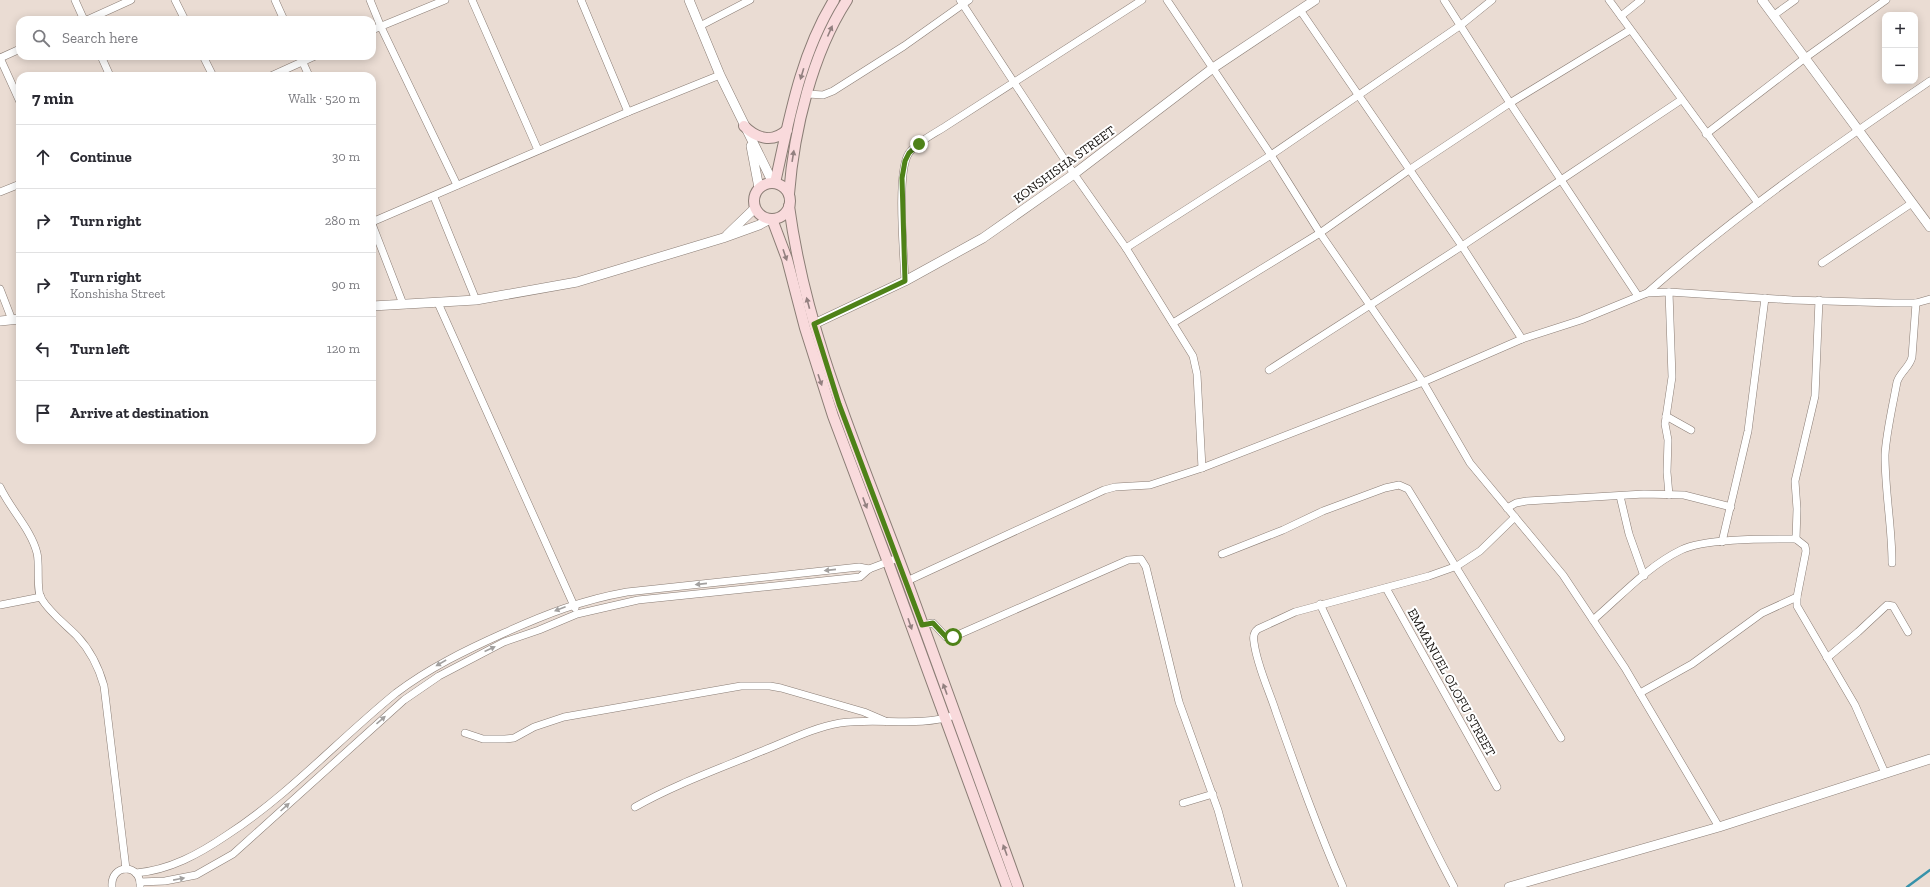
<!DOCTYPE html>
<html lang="en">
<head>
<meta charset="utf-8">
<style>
	body { margin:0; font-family:"Zilla Slab",serif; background:#f7f7f7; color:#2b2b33 }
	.controls { position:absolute; right:12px; top:12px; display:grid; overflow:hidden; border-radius:8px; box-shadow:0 2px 10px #0003 }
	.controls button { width:36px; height:36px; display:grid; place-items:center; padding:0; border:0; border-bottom:1px solid #e1e1e2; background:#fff; color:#2b2b33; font:20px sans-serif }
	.stop { position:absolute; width:12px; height:12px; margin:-9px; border:3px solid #4e8218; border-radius:50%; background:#fff }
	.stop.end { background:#4e8218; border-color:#fff; box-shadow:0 1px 4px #0008 }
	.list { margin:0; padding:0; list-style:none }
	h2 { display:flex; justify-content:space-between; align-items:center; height:52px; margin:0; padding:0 16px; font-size:17px }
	h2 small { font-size:13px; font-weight:400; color:#7c7c81 }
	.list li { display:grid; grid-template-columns:26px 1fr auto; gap:12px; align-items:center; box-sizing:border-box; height:64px; padding:0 16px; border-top:1px solid #e1e1e2 }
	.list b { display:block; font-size:15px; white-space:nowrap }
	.list p { margin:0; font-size:13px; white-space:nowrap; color:#7c7c81 }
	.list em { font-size:13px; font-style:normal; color:#7c7c81 }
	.icon { flex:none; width:22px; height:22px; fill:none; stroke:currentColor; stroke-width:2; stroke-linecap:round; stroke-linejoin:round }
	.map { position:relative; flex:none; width:1930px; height:887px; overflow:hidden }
	.search { position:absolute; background:#fff; box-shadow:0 2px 10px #0003; left:16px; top:16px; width:360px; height:44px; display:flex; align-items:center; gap:10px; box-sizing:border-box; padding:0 14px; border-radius:12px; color:#7c7c81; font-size:15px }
	.panel { position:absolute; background:#fff; box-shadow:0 2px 10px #0003; left:16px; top:72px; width:360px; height:372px; border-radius:12px }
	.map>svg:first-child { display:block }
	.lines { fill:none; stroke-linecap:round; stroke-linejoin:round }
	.stream { stroke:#3792aa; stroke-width:2.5 }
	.minor-casing { stroke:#8a7d75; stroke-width:8 }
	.tertiary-casing { stroke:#8a7d75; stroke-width:10 }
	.secondary-casing { stroke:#8a7d75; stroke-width:12 }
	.minor { stroke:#fff; stroke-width:7 }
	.tertiary { stroke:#fff; stroke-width:9 }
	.secondary { stroke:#f9dadc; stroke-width:10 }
	.oneway { fill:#938080 }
	.oneway2 { fill:#a2a09f }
	.route { stroke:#4e8218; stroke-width:5 }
	.labels { text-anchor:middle; stroke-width:4; stroke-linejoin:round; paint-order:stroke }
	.street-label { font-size:13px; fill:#16120f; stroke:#fff }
</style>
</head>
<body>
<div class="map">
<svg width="1930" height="887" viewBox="0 0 1930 887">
	<rect width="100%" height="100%" fill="#eadcd3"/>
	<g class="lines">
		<polyline class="stream" points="1907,887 1930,870"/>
		<defs>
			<g id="minor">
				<polyline points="75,0 84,20"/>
				<polyline points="175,0 185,20"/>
				<polyline points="275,0 284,20"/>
				<polyline points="370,0 381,27 457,185"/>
				<polyline points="472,0 538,150"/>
				<polyline points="581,0 628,112"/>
				<polyline points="960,0 1074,174 1126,248 1193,356 1197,374 1202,468"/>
				<polyline points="1167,0 1271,155 1320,233 1423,382 1470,463 1563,575 1625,668 1719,827"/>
				<polyline points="1444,0 1510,103 1638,296"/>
				<polyline points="1609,0 1758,203"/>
				<polyline points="1300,10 1462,246 1522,339"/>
				<polyline points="1774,15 1795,0"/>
				<polyline points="1621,16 1641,0"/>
				<polyline points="87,20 131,0"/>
				<polyline points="700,26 750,0"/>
				<polyline points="372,30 445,0"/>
				<polyline points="101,56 110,76"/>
				<polyline points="203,56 213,76"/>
				<polyline points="300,56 309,76"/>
				<polyline points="0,58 20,102"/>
				<polyline points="0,58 20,49"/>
				<polyline points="271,76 315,56"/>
				<polyline points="808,94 823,95 833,91 904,46 969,0"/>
				<polyline points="1706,134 1805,58 1886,0"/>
				<polyline points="0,192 20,184"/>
				<polyline points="434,197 476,300"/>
				<polyline points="372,222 628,112 720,75"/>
				<polyline points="372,224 403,304"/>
				<polyline points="1126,248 1271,155 1461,25 1492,0"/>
				<polyline points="1822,263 1912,203"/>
				<path d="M905,281C904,256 896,171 909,153C917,142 934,134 946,126L1142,0"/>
				<polyline points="0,289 12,320"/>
				<polyline points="1669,292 1672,377 1665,424 1668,440 1667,472 1669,495"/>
				<path d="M1647,293C1735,215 1833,147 1930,81"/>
				<polyline points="438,303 575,608"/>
				<polyline points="1173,323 1320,233 1409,170 1510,103 1630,30"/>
				<polyline points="1269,370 1462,246 1681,100"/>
				<polyline points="1666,416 1691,430"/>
				<path d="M0,487C10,509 31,529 37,553C40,565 36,590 41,598C50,613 65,624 77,636C90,650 99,668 104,686L126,869"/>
				<polyline points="1620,496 1629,534 1644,576"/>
				<polyline points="1507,508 1516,503 1527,501 1644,494 1684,495 1731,507"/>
				<polyline points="1796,539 1797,509 1795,481 1815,396 1819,300"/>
				<polyline points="1722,542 1748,431 1765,298"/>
				<polyline points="1222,554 1283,530 1323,511 1385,488 1399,485 1408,489 1561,738"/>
				<path d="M1892,563C1892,527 1885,492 1885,455C1886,434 1893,404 1897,382C1900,372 1910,367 1912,357L1916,303"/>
				<polyline points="907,581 1104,490 1115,487 1150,485 1202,468 1423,382 1522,339 1581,320 1647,293 1669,292 1792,300 1894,303 1916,303 1930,299"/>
				<polyline points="1386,588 1497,787"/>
				<path d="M1320,604C1365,699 1405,795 1454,887"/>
				<polyline points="0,605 41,597"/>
				<path d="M1593,620C1621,596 1648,566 1681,550C1706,538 1768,539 1796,539L1805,546L1806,551L1797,597V606L1855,705L1885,773"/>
				<polyline points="922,625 933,623 946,637 953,637 1128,560 1141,559 1146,567 1179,702 1218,810 1239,887"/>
				<polyline points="1827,658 1858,632 1887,605 1893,606 1908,632"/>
				<polyline points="1640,693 1692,664 1762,613 1797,597"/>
				<polyline points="465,733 483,739 505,739 514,738 534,727 564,717 741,686 770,686 781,688 864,712 885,721"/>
				<polyline points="1183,803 1213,794"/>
				<path d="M635,807C674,785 716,770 757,753C784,743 811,728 840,723C878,717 919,728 955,715"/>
				<path d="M136,873C170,870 199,854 227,835C290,794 338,740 396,693C429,668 466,650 504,633C546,614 582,600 627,592L859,567L869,569"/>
				<polyline points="140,882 165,881 196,875 233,854 404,700 439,676 504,642 539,630 577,614 638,600 860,577 869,569 898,558"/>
				<path d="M112,887C110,863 142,863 140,887"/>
				<path d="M1343,887C1318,830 1297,771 1276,712C1269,690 1257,666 1254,642C1253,637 1254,632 1258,629L1295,612L1429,576L1457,566L1480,551L1515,517"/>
			</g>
			<g id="tertiary">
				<polyline points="689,0 720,75 773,183"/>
				<polyline points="1762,0 1930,227"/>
				<polyline points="751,146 759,188"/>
				<polyline points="727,235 755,208"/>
				<polyline points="372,306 476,300 577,282 723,238 759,225 770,219"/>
				<polyline points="0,321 20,319"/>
				<polyline points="814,324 905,281 983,238 1074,174 1213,68 1315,0"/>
				<polyline points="1509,887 1719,827 1930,759"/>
			</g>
			<g id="secondary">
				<path d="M744,126C757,139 773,143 787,130"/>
				<path d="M775,183C789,120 800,55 834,0"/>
				<circle cx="772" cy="201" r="18"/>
				<path d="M789,194C794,130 812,54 847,0"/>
				<path d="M789,206C807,340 861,456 907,581C945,683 981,785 1018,887"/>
				<polyline points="772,219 787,259 805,328 833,416 889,565 1007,887"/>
			</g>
		</defs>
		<use href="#minor" class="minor-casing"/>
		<use href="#tertiary" class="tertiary-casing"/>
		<use href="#secondary" class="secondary-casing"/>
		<use href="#minor" class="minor"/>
		<use href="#tertiary" class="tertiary"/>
		<use href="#secondary" class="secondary"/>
	</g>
	<defs><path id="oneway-solid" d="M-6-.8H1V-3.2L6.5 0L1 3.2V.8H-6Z"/></defs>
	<g class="oneway">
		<use href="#oneway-solid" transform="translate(830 31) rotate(-66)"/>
		<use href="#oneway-solid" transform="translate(802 74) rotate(107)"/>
		<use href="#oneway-solid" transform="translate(793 156) rotate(-81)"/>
		<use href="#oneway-solid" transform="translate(785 255) rotate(71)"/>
		<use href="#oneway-solid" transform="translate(808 303) rotate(-105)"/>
		<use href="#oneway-solid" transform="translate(820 380) rotate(71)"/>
		<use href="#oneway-solid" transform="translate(865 503) rotate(69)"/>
		<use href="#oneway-solid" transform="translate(910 624) rotate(71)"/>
		<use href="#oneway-solid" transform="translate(945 689) rotate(-110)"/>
		<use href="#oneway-solid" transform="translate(1005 850) rotate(-110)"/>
	</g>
	<g class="oneway2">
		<use href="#oneway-solid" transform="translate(830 570) rotate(174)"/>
		<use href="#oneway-solid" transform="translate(701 584) rotate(174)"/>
		<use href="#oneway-solid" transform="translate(560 609) rotate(159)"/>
		<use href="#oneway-solid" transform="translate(490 649) rotate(-25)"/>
		<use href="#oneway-solid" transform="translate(441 663) rotate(150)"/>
		<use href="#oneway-solid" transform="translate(381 720) rotate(-41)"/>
		<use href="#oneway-solid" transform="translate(285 807) rotate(-42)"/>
		<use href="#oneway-solid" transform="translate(179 879) rotate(-11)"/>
	</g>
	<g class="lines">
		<polyline class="route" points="919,144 909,153 905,161 902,178 905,281 814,324 839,404 922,625 933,623 946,637 953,637"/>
	</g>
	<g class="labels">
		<g class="street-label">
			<text transform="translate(1064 164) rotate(-36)" y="5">KONSHISHA STREET</text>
			<text transform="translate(1452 682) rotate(61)" y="5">EMMANUEL OLOFU STREET</text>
		</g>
	</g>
</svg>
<div class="controls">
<button>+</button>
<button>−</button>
</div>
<div class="stop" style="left:953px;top:637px"></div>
<div class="stop end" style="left:919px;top:144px"></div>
<div class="search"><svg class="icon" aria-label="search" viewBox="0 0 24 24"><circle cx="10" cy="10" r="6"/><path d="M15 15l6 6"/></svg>Search here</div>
<section class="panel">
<h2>7 min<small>Walk · 520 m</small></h2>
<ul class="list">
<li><svg class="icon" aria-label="ahead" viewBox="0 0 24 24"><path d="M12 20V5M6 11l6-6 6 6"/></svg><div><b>Continue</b></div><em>30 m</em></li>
<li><svg class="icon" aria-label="right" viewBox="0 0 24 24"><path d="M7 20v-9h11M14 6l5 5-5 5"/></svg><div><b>Turn right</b></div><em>280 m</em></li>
<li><svg class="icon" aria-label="right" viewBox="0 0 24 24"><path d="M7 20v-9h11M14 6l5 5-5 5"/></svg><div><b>Turn right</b><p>Konshisha Street</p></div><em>90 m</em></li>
<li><svg class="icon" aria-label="left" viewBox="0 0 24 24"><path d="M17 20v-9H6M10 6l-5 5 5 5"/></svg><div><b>Turn left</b></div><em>120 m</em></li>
<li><svg class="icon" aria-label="arrive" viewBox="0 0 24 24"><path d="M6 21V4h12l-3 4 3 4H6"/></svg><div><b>Arrive at destination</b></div></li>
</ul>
</section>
</div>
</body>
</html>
